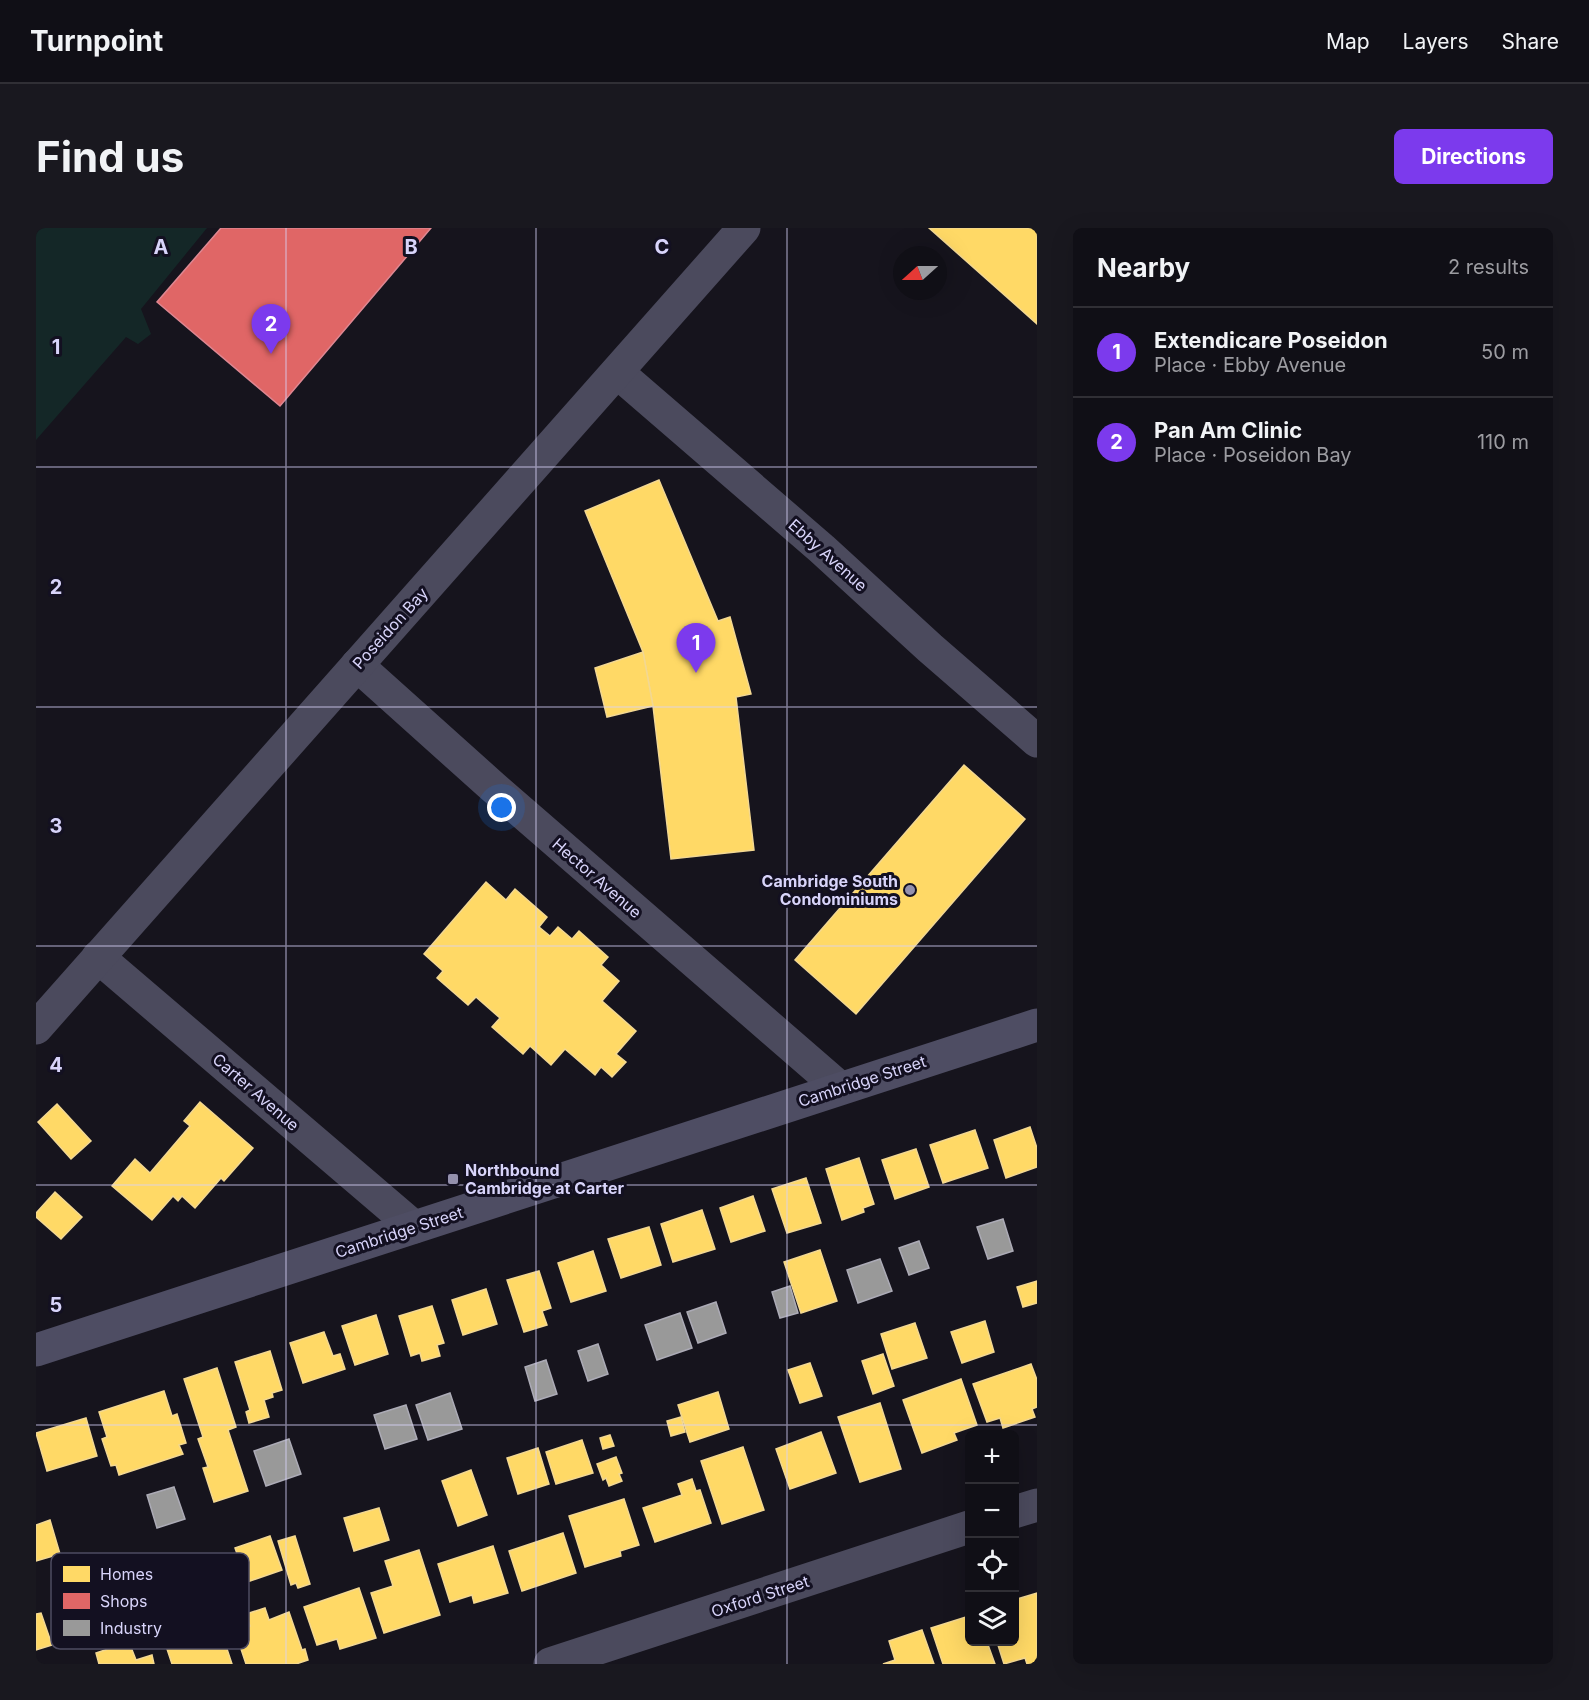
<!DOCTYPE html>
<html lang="en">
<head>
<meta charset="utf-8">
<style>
	body { margin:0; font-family:Inter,sans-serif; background:#19181f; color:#f1f3f6 }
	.controls { position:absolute; right:18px; bottom:18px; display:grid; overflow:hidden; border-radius:9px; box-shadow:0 6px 24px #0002 }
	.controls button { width:54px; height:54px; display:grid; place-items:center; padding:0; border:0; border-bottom:2px solid #302f35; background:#100f16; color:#f1f3f6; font:30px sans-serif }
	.compass { position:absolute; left:857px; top:18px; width:54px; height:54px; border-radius:50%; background:#100f16; box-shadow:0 6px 24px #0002; rotate:249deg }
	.you { position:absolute; left:466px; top:580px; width:21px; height:21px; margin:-15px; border:4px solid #fff; border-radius:50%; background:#1a73e8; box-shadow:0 0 0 9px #1a73e833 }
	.badge { display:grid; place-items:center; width:39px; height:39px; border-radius:50%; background:#7c3aed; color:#fff; font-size:20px; font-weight:700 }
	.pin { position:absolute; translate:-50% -50px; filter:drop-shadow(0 2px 3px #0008) }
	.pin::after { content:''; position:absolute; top:32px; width:21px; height:18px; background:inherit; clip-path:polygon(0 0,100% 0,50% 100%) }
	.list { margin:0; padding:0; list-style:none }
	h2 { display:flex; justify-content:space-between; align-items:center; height:78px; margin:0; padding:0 24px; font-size:26px }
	h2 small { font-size:20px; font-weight:400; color:#9c9ca1 }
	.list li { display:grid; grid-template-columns:39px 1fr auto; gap:18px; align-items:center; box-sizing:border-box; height:90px; padding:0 24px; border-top:2px solid #302f35 }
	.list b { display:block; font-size:22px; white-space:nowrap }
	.list p { margin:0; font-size:20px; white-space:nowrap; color:#9c9ca1 }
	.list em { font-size:20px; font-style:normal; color:#9c9ca1 }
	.icon { flex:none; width:33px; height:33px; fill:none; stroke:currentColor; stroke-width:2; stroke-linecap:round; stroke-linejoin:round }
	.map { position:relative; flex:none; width:1001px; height:1436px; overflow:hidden; border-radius:9px }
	header { display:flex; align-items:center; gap:36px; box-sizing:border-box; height:84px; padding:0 30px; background:#100f16; border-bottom:2px solid #302f35 }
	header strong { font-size:28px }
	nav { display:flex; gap:33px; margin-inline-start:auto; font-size:21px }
	.intro { display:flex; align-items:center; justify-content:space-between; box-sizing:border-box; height:144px; padding:0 36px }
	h1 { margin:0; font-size:42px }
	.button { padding:15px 27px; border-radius:9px; background:#7c3aed; color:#fff; font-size:21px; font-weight:700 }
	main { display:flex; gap:36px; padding:0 36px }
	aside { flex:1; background:#100f16; border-radius:9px; box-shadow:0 6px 24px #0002 }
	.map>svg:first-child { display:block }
	.green { fill:#142727 }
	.homes { fill:#ffd966; stroke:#f3d892; stroke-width:1.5 }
	.shops { fill:#e06666; stroke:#de8792; stroke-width:1.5 }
	.industry { fill:#999; stroke:#acabb6; stroke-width:1.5 }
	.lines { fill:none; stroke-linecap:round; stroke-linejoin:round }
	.street { stroke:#4b4a5d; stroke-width:33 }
	.secondary { stroke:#4e4d63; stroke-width:33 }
	.grid { fill:none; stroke:#d8d4fa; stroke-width:1.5; stroke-opacity:0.55 }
	.poi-dot { fill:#9491ad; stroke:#131021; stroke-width:2 }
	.labels { text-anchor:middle; stroke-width:6; stroke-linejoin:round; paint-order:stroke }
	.street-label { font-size:16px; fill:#d8d4fa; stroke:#131021 }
	.poi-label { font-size:16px; font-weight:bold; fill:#d8d4fa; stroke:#131021; text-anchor:end }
	.key { fill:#131021; stroke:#4e4b62; stroke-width:1.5 }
	.key-label { font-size:16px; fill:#d8d4fa }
	.grid-label { font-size:20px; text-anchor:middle; font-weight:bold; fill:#d8d4fa; stroke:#131021; stroke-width:6; stroke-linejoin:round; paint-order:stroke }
</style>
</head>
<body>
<header>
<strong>Turnpoint</strong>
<nav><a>Map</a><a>Layers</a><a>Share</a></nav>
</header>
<div class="intro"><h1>Find us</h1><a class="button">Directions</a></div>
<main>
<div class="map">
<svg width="1001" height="1436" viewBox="0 0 1001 1436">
	<rect width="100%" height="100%" fill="#16141d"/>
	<polygon class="green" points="0,0 171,0 105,81 115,106 102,116 90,109 0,212"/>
	<g class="homes">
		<polygon points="893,0 1001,0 1001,96"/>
		<polygon points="623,252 682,393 694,389 715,466 700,469 718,622 635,631 617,478 607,424 549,283"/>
		<polygon points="607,424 617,478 571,489 559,440"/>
		<polygon points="928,537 989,591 820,786 759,732"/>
		<polygon points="450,654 470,672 479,661 511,689 503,699 514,708 522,699 536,711 543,703 572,729 565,737 583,753 566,773 600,803 580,826 590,834 576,849 565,839 559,847 529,821 515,837 494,818 487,826 456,799 464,790 440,769 432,777 401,750 407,743 388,726"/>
		<polygon points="164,874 217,920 188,953 185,950 159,980 146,968 142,973 137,968 116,992 76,958 99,931 114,945 154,898 148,893"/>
		<polygon points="21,876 55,913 35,931 2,894"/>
		<polygon points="994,899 1001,920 1001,939 970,950 958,912"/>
		<polygon points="939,902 952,940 907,955 894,917"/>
		<polygon points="880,921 893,959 859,971 846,932"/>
		<polygon points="823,930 838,976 827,980 828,984 806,992 790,941"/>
		<polygon points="770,950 785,995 751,1005 736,961"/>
		<polygon points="19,964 46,989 25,1011 0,989 0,985"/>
		<polygon points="717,968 729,1003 695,1014 684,980"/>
		<polygon points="666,982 679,1021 637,1034 625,996"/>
		<polygon points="613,999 625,1037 585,1050 572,1011"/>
		<polygon points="784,1022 801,1073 765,1085 748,1034"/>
		<polygon points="557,1023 570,1063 535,1074 522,1035"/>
		<polygon points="503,1043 515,1080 506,1083 511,1097 488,1104 471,1052"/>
		<polygon points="1001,1053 1001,1075 987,1079 981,1059"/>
		<polygon points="450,1061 461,1096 427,1107 416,1072"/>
		<polygon points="396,1078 408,1115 401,1117 404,1128 386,1133 384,1125 375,1128 363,1088"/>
		<polygon points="340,1087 352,1126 319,1137 306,1098"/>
		<polygon points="949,1093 958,1124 926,1135 915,1104"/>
		<polygon points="879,1095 891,1130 856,1141 845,1106"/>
		<polygon points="288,1104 297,1128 304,1126 309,1141 267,1155 254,1115"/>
		<polygon points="234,1123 246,1162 236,1165 237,1169 228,1172 233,1189 213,1195 210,1184 214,1182 199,1134"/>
		<polygon points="847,1126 858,1158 837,1166 826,1133"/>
		<polygon points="774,1135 786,1168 764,1175 752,1142"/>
		<polygon points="995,1136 1001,1152 1001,1179 996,1181 999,1189 967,1200 964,1190 951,1194 937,1156"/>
		<polygon points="181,1140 200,1199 192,1202 212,1263 178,1274 167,1240 172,1239 162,1211 167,1209 148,1151"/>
		<polygon points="925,1151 941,1197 918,1205 921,1212 886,1225 867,1172"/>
		<polygon points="128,1163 136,1188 141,1186 150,1215 143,1217 147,1226 83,1247 80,1237 75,1238 66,1211 71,1209 63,1184"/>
		<polygon points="682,1164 693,1201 654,1214 642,1177"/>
		<polygon points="844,1175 865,1241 824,1254 802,1189"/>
		<polygon points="645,1189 649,1204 635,1208 631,1193"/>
		<polygon points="50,1190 61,1228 11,1243 0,1205"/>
		<polygon points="785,1204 800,1245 754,1261 740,1221"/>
		<polygon points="574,1207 578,1218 567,1221 564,1210"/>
		<polygon points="546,1212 557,1245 520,1256 510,1224"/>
		<polygon points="707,1219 728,1282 686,1296 665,1233"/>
		<polygon points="502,1220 513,1256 482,1266 471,1230"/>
		<polygon points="580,1229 586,1245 583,1246 586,1253 573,1258 570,1250 567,1252 561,1236"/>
		<polygon points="435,1242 451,1287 422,1298 406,1253"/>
		<polygon points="656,1251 660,1263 664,1262 675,1295 619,1314 607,1280 646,1267 642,1256"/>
		<polygon points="588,1271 603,1317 584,1323 585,1328 549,1339 533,1288"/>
		<polygon points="343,1280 353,1312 318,1323 308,1290"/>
		<polygon points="14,1292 24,1326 0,1333 0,1297"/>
		<polygon points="527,1305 540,1345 486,1363 473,1323"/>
		<polygon points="234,1308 246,1342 211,1354 199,1320"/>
		<polygon points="259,1308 274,1356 262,1360 260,1355 255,1357 242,1313"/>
		<polygon points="457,1318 472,1365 438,1375 436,1367 414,1374 402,1336"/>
		<polygon points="383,1322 404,1387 348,1405 335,1365 357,1358 349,1333"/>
		<polygon points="323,1360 340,1410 304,1421 301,1411 281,1417 268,1379"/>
		<polygon points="1001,1365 1001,1436 991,1436 989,1430 968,1436 961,1414 978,1414 978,1372"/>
		<polygon points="229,1380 233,1392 253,1384 266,1422 269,1421 272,1432 260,1436 210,1436 199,1403 214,1398 210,1386"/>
		<polygon points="5,1385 16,1417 0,1422 0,1386"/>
		<polygon points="933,1388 933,1414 951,1414 959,1436 907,1436 895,1400"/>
		<polygon points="184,1400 196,1436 136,1436 130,1418"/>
		<polygon points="886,1402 898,1436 847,1436 859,1432 853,1413"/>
		<polygon points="93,1414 100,1432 116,1427 118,1436 63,1436 60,1425"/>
	</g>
	<polygon class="shops" points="185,0 395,0 244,178 121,74"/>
	<g class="industry">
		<polygon points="967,991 977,1023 952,1031 941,999"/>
		<polygon points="883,1013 893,1040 873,1047 863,1020"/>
		<polygon points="844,1031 856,1063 822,1075 811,1042"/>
		<polygon points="754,1058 762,1085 744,1090 736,1064"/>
		<polygon points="680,1074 690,1105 662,1115 651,1084"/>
		<polygon points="644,1085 656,1120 621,1132 609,1097"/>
		<polygon points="562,1116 572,1146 552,1153 542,1123"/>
		<polygon points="510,1132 521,1166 499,1173 489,1139"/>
		<polygon points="414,1165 426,1201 392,1212 380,1177"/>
		<polygon points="370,1177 381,1211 349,1221 338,1187"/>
		<polygon points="253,1211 265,1246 230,1258 218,1223"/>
		<polygon points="138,1259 149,1291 121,1300 111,1267"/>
	</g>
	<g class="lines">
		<g class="street">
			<polyline points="581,144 786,321 894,420 1001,513"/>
			<polyline points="321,437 457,559 804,860"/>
			<polyline points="62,729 378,999"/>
			<polyline points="0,800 708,0"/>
			<polyline points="978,1284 1001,1277"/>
			<polyline points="514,1436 933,1299"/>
		</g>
		<polyline class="secondary" points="0,1122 1001,797"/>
	</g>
	<path class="grid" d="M250,0V1436M500,0V1436M751,0V1436M0,239H1001M0,479H1001M0,718H1001M0,957H1001M0,1197H1001"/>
	<g class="poi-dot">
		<circle cx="874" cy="662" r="6"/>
		<rect x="411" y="945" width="12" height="12" rx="3"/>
	</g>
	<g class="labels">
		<g class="street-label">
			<text transform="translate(792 327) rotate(42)" y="6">Ebby Avenue</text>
			<text transform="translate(354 400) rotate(-48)" y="6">Poseidon Bay</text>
			<text transform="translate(561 650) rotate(41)" y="6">Hector Avenue</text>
			<text transform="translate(826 853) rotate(-18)" y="6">Cambridge Street</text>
			<text transform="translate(220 864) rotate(41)" y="6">Carter Avenue</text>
			<text transform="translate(363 1004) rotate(-18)" y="6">Cambridge Street</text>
			<text transform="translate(724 1368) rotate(-18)" y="6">Oxford Street</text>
		</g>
		<g class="poi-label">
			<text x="862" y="659">Cambridge South<tspan x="862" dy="18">Condominiums</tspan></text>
			<text x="429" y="948" text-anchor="start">Northbound<tspan x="429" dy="18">Cambridge at Carter</tspan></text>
		</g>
	</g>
	<rect x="15" y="1325" width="198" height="96" rx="9" class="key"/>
	<rect x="27" y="1338" width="27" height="16" fill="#ffd966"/>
	<rect x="27" y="1365" width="27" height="16" fill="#e06666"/>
	<rect x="27" y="1392" width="27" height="16" fill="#999"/>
	<g class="key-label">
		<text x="64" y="1352">Homes</text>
		<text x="64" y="1379">Shops</text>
		<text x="64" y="1406">Industry</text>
	</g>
	<g class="grid-label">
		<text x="125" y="26">A</text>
		<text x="375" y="26">B</text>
		<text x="626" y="26">C</text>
		<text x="20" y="126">1</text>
		<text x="20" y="366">2</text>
		<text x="20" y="605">3</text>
		<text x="20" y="844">4</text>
		<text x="20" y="1084">5</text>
	</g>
</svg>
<div class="controls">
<button>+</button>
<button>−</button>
<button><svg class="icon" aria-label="locate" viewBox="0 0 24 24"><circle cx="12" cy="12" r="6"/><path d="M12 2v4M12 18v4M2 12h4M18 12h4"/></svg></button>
<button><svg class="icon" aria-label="layers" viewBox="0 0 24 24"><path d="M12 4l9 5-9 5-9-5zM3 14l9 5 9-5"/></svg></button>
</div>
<svg class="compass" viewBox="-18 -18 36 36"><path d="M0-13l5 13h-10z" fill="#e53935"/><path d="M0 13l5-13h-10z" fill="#9c9ca1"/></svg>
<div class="you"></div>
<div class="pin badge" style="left:660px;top:445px">1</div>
<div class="pin badge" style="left:235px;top:126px">2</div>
</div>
<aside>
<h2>Nearby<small>2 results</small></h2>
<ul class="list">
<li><span class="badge">1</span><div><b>Extendicare Poseidon</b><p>Place · Ebby Avenue</p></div><em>50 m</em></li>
<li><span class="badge">2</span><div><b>Pan Am Clinic</b><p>Place · Poseidon Bay</p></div><em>110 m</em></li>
</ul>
</aside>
</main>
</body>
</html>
